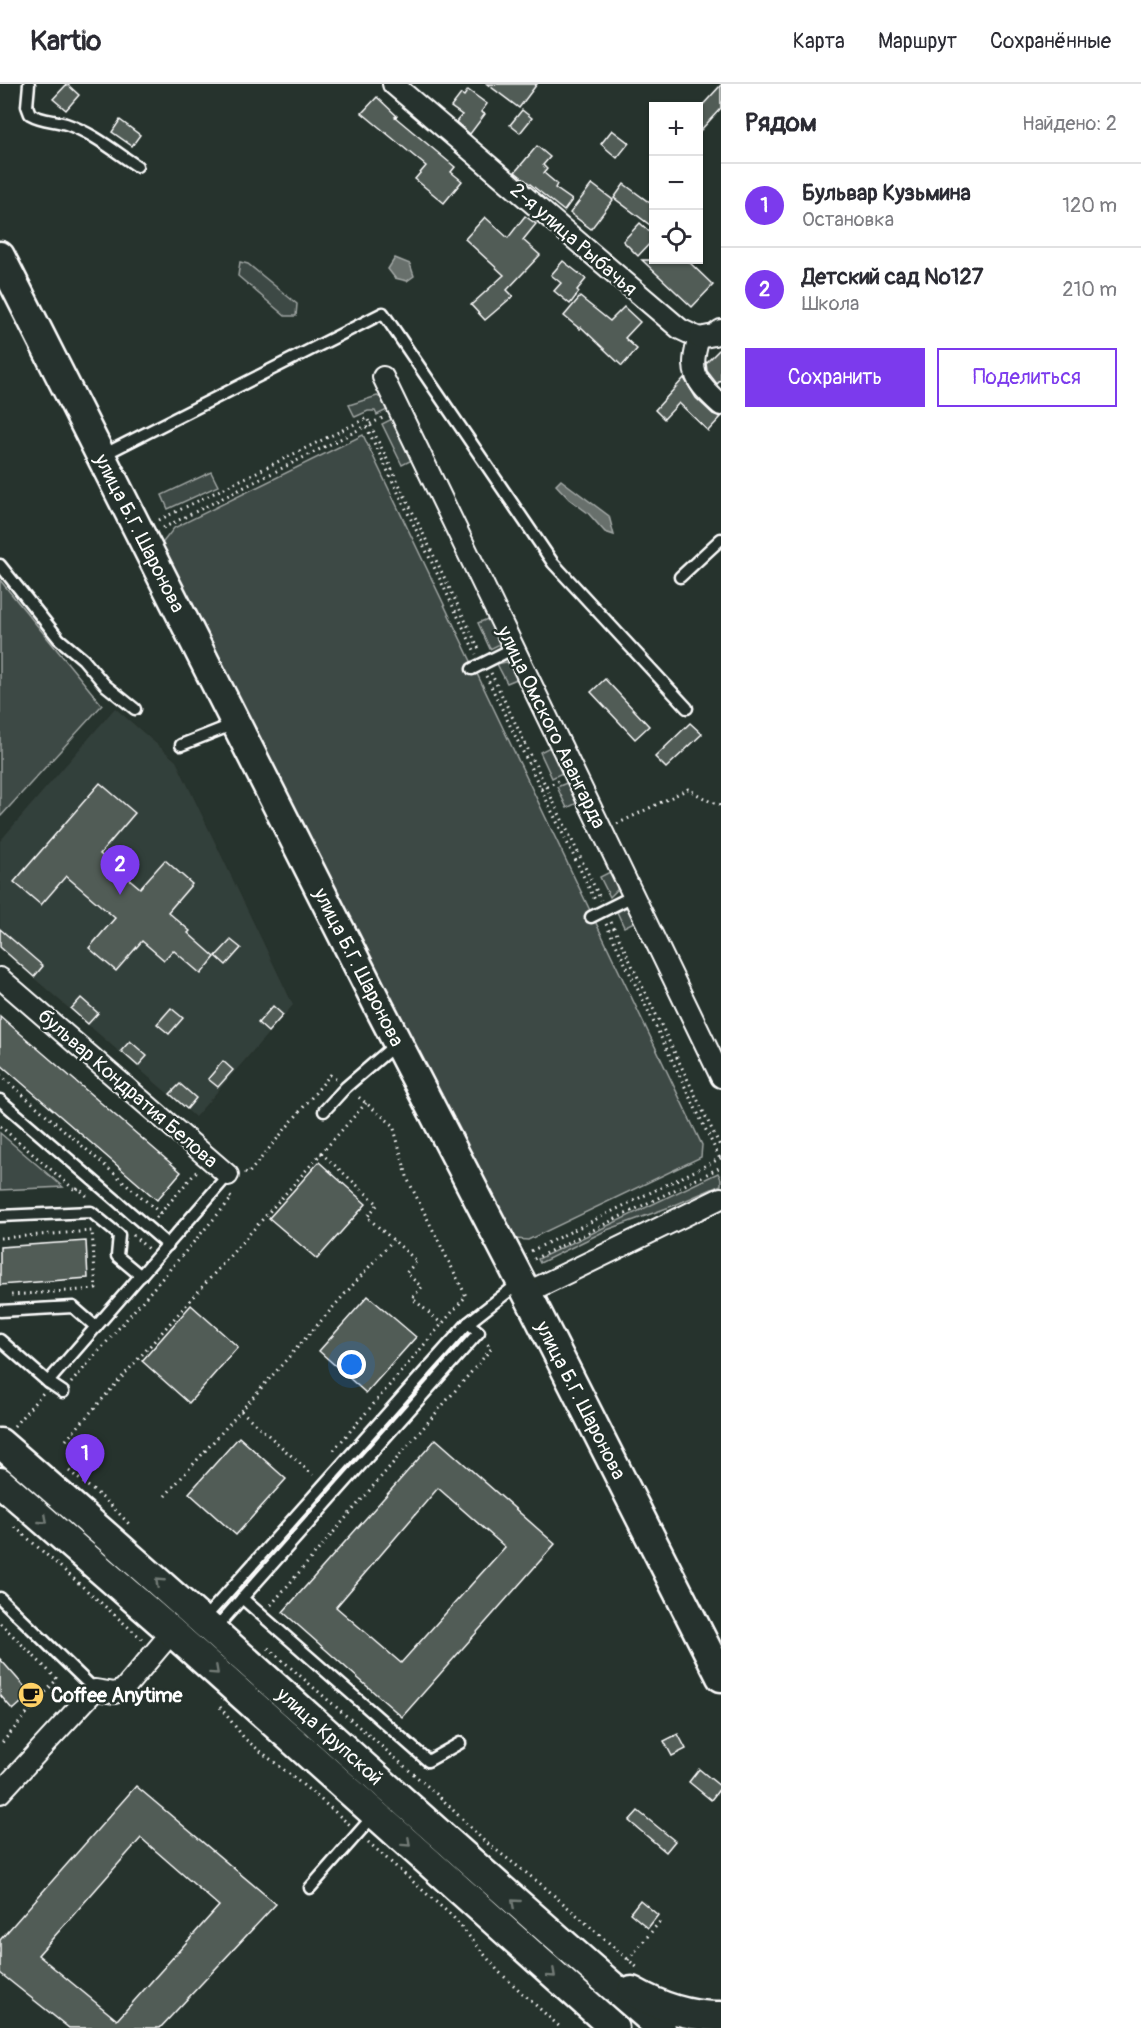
<!DOCTYPE html>
<html lang="ru">
<head>
<meta charset="utf-8">
<style>
	body { margin:0; font-family:Pangolin,sans-serif; background:#f2f2f3; color:#2b2b33 }
	.controls { position:absolute; right:18px; top:18px; display:grid; overflow:hidden; border-radius:0px; box-shadow:0 2px 4px #0004 }
	.controls button { width:54px; height:54px; display:grid; place-items:center; padding:0; border:0; border-bottom:2px solid #e1e1e2; background:#fff; color:#2b2b33; font:30px sans-serif }
	.you { position:absolute; left:352px; top:1281px; width:21px; height:21px; margin:-15px; border:4px solid #fff; border-radius:50%; background:#1a73e8; box-shadow:0 0 0 9px #1a73e833 }
	.badge { display:grid; place-items:center; width:39px; height:39px; border-radius:50%; background:#7c3aed; color:#fff; font-size:20px; font-weight:700 }
	.pin { position:absolute; translate:-50% -50px; filter:drop-shadow(0 2px 3px #0008) }
	.pin::after { content:''; position:absolute; top:32px; width:21px; height:18px; background:inherit; clip-path:polygon(0 0,100% 0,50% 100%) }
	.list { margin:0; padding:0; list-style:none }
	h2 { display:flex; justify-content:space-between; align-items:center; height:78px; margin:0; padding:0 24px; font-size:26px }
	h2 small { font-size:20px; font-weight:400; color:#7c7c81 }
	.list li { display:grid; grid-template-columns:39px 1fr auto; gap:18px; align-items:center; box-sizing:border-box; height:84px; padding:0 24px; border-top:2px solid #e1e1e2 }
	.list b { display:block; font-size:22px; white-space:nowrap }
	.list p { margin:0; font-size:20px; white-space:nowrap; color:#7c7c81 }
	.list em { font-size:20px; font-style:normal; color:#7c7c81 }
	.actions { display:flex; gap:12px; padding:18px 24px }
	.actions a { flex:1; padding:14px 0; border:2px solid #7c3aed; border-radius:0px; text-align:center; font-size:21px; color:#7c3aed }
	.actions .main { background:#7c3aed; color:#fff }
	.icon { flex:none; width:33px; height:33px; fill:none; stroke:currentColor; stroke-width:2; stroke-linecap:round; stroke-linejoin:round }
	.map { position:relative; flex:none; width:721px; height:1944px; overflow:hidden }
	header { display:flex; align-items:center; gap:36px; box-sizing:border-box; height:84px; padding:0 30px; background:#fff; border-bottom:2px solid #e1e1e2 }
	header strong { font-size:28px }
	nav { display:flex; gap:33px; margin-inline-start:auto; font-size:21px }
	main { display:flex }
	aside { flex:1; background:#fff }
	.map>svg:first-child { display:block }
	.built { fill:#333f3a }
	.green { fill:#3e4944; stroke:#9ea4a2; stroke-width:1.5 }
	.water { fill:#67706c; stroke:#a4a9a7; stroke-width:1.5 }
	.building { fill:#515c57; stroke:#fff; stroke-width:1.5; fill-rule:evenodd }
	.lines { fill:none; stroke-linecap:round; stroke-linejoin:round }
	.service-casing { stroke:#fff; stroke-width:15 }
	.minor-casing { stroke:#fff; stroke-width:24 }
	.secondary-casing { stroke:#fff; stroke-width:33 }
	.path { stroke:#fff; stroke-width:3; stroke-dasharray:1.5 4.5; stroke-linecap:butt }
	.service { stroke:#26332d; stroke-width:10 }
	.minor { stroke:#26332d; stroke-width:20 }
	.secondary { stroke:#26332d; stroke-width:28 }
	.oneway { stroke:#727a76 }
	.labels { text-anchor:middle; stroke-width:5; stroke-linejoin:round; paint-order:stroke }
	.street-label { font-size:20px; fill:#fff; stroke:#26332d }
	.poi-label { font-size:20px; font-weight:bold; fill:#fff; stroke:#26332d; text-anchor:start }
</style>
</head>
<body>
<header>
<strong>Kartio</strong>
<nav><a>Карта</a><a>Маршрут</a><a>Сохранённые</a></nav>
</header>
<main>
<div class="map">
<svg width="721" height="1944" viewBox="0 0 721 1944">
	<rect width="100%" height="100%" fill="#26332d"/>
	<filter id="ink" filterUnits="userSpaceOnUse"><feTurbulence type="fractalNoise" baseFrequency=".0167" numOctaves="2"/><feDisplacementMap in="SourceGraphic" scale="12" xChannelSelector="R" yChannelSelector="G"/><feConvolveMatrix kernelMatrix="1 2 1 2 8 2 1 2 1" color-interpolation-filters="sRGB"/></filter>
	<g filter="url(#ink)">
		<polygon class="built" points="115,624 176,677 293,921 195,1033 0,865 0,757"/>
		<g class="green">
			<polygon points="240,178 248,180 297,220 296,232 285,232 238,192"/>
			<polygon points="377,312 384,315 389,325 377,331 375,327 368,327 355,333 349,321"/>
			<polygon points="394,334 414,375 402,381 382,340"/>
			<polygon points="363,351 702,1061 701,1073 528,1156 516,1155 508,1143 160,462 174,444"/>
			<polygon points="211,388 218,402 168,425 162,411"/>
			<polygon points="0,496 102,621 0,733"/>
			<polygon points="490,534 502,559 490,565 478,539"/>
			<polygon points="506,578 513,581 519,594 507,599 497,580"/>
			<polygon points="552,662 564,688 552,694 540,668"/>
			<polygon points="569,698 579,718 567,724 557,703"/>
			<polygon points="612,787 618,799 617,806 610,813 600,793"/>
			<polygon points="629,822 636,837 624,843 617,828"/>
			<polygon points="0,1049 63,1103 0,1106"/>
			<polygon points="718,1089 721,1095 721,1101 675,1121 607,1146 540,1179 538,1175"/>
		</g>
		<g class="water">
			<polygon points="395,174 410,180 414,192 407,197 395,194 388,185"/>
			<polygon points="561,396 609,432 614,451 605,448 588,429 569,415 556,401"/>
		</g>
		<g class="building">
			<polygon points="67,0 79,11 66,26 53,15"/>
			<polygon points="487,0 537,0 519,24"/>
			<polygon points="721,1 721,24 699,48 699,25"/>
			<polygon points="468,6 487,20 481,28 485,30 470,50 456,38 462,31 451,23 461,10 464,12"/>
			<polygon points="377,13 397,32 395,33 455,83 451,88 462,97 444,119 415,95 426,82 362,29"/>
			<polygon points="522,26 532,34 520,49 510,41"/>
			<polygon points="120,36 140,51 132,62 112,48"/>
			<polygon points="612,46 629,59 617,74 601,60"/>
			<polygon points="537,62 550,73 543,81 547,85 544,89 557,100 555,104 572,116 564,127 515,88"/>
			<polygon points="592,100 613,116 591,145 570,129"/>
			<polygon points="624,100 654,122 654,144 614,114"/>
			<polygon points="525,132 536,140 523,156 540,171 507,206 513,212 485,236 471,221 504,191 465,155 485,133 508,154"/>
			<polygon points="640,139 654,152 654,155 638,172 623,157"/>
			<polygon points="642,176 687,176 713,201 692,223"/>
			<polygon points="563,177 586,195 577,206 579,208 570,220 554,207 561,199 551,191"/>
			<polygon points="580,213 610,237 624,223 640,238 625,254 637,265 622,282 581,243 580,245 564,232"/>
			<polygon points="721,264 721,296 717,300 707,287 706,279"/>
			<polygon points="684,294 696,314 713,330 721,333 708,347 679,319 664,335 655,326"/>
			<polygon points="605,595 649,642 635,655 591,608"/>
			<polygon points="690,639 702,650 666,684 655,673"/>
			<polygon points="100,699 135,729 100,770 140,804 165,776 192,800 168,828 190,847 188,849 215,873 201,890 173,866 164,876 142,857 116,887 89,864 115,834 66,792 41,821 14,798"/>
			<polygon points="0,845 43,882 34,893 0,863"/>
			<polygon points="231,856 241,864 226,881 216,872"/>
			<polygon points="81,914 98,929 88,940 71,925"/>
			<polygon points="273,922 283,931 268,948 258,939"/>
			<polygon points="171,924 183,934 169,950 157,940"/>
			<polygon points="0,932 181,1088 157,1116 0,980"/>
			<polygon points="130,957 147,972 138,982 121,967"/>
			<polygon points="223,977 233,986 218,1003 208,995"/>
			<polygon points="180,1000 196,1014 187,1025 170,1010"/>
			<polygon points="319,1078 366,1120 317,1175 269,1134"/>
			<polygon points="86,1157 88,1194 0,1201 0,1163"/>
			<polygon points="368,1212 416,1253 366,1309 319,1267"/>
			<polygon points="191,1221 238,1263 189,1319 142,1277"/>
			<polygon points="239,1353 286,1395 236,1451 189,1409"/>
			<path d="M436,1355L555,1460L402,1633L283,1528ZM438,1404L505,1463L401,1579L336,1523Z"/>
			<polygon points="0,1575 31,1610 13,1626 0,1611"/>
			<polygon points="678,1650 686,1665 672,1672 664,1657"/>
			<polygon points="699,1685 721,1703 711,1716 689,1698"/>
			<path d="M136,1702L276,1820L160,1944H69L0,1889V1856ZM141,1754L219,1822L117,1936L38,1871Z"/>
			<polygon points="638,1727 675,1757 666,1768 629,1737"/>
			<polygon points="640,1816 658,1831 648,1844 630,1829"/>
		</g>
		<g class="lines">
			<defs>
				<g id="service">
					<path d="M29,0L27,22L30,30C42,37 54,36 66,40C93,49 114,67 137,82"/>
					<polyline points="101,372 383,229 553,479 687,624"/>
					<polyline points="0,481 59,555 83,575 105,601 135,625"/>
					<polyline points="680,493 721,455"/>
					<polyline points="472,585 514,564"/>
					<polyline points="181,661 234,640"/>
					<polyline points="591,833 633,812"/>
					<polyline points="0,1016 168,1161"/>
					<polyline points="324,1027 346,1003 396,960"/>
					<polyline points="0,1132 91,1128 119,1151 117,1172 141,1192"/>
					<polyline points="0,1227 73,1223 96,1243"/>
					<polyline points="0,1256 48,1298 63,1308"/>
					<polyline points="48,1298 228,1091"/>
					<polyline points="0,1514 95,1606"/>
					<polyline points="242,1514 428,1677 460,1659"/>
					<polyline points="202,1537 468,1239 519,1199"/>
					<polyline points="213,1547 479,1248 468,1239"/>
					<polyline points="310,1804 375,1730"/>
				</g>
				<g id="minor">
					<path d="M393,0L680,245L699,254C688,289 695,297 721,321"/>
					<polyline points="699,254 714,251 721,246"/>
					<polyline points="383,293 721,993"/>
					<polyline points="0,894 228,1091"/>
					<polyline points="526,1209 721,1114"/>
					<polyline points="0,1709 95,1606 114,1609 123,1606 172,1548"/>
				</g>
				<g id="secondary">
					<polyline points="0,172 380,925 533,1221 721,1593"/>
					<path d="M0,1359C223,1551 437,1753 661,1944"/>
					<polyline points="0,1398 172,1548 614,1944"/>
					<path d="M632,1907C660,1923 689,1933 721,1932"/>
				</g>
			</defs>
			<use href="#service" class="service-casing"/>
			<use href="#minor" class="minor-casing"/>
			<use href="#secondary" class="secondary-casing"/>
			<g class="path">
				<polyline points="370,340 383,334"/>
				<polyline points="159,436 367,334 480,567"/>
				<polyline points="163,444 366,342 476,570"/>
				<polyline points="491,589 601,816"/>
				<polyline points="486,592 596,818"/>
				<polyline points="541,705 558,697"/>
				<polyline points="617,740 688,705 711,718 721,721"/>
				<polyline points="611,838 721,1064"/>
				<polyline points="606,840 721,1077"/>
				<polyline points="0,991 160,1129"/>
				<polyline points="0,1042 76,1107 78,1104 89,1114"/>
				<polyline points="321,1069 378,1120 367,1133 417,1177 406,1189 422,1203 412,1214 442,1240"/>
				<polyline points="245,1088 248,1090 330,991 337,996"/>
				<polyline points="156,1134 197,1087"/>
				<polyline points="133,1151 148,1165"/>
				<polyline points="0,1154 92,1147 96,1205 11,1211"/>
				<polyline points="531,1167 721,1074"/>
				<polyline points="534,1175 721,1083"/>
				<polyline points="71,1299 232,1114 229,1112"/>
				<polyline points="241,1327 313,1391"/>
				<polyline points="14,1342 43,1309"/>
				<polyline points="66,1356 366,1019"/>
				<polyline points="334,1366 466,1212 408,1096 393,1041 356,1011"/>
				<polyline points="69,1387 109,1419 129,1440"/>
				<polyline points="165,1412 393,1156"/>
				<polyline points="15,1443 143,1556"/>
				<polyline points="271,1521 491,1265 487,1259"/>
				<polyline points="0,1539 57,1595 0,1661"/>
				<polyline points="268,1564 440,1713 483,1756 542,1801 639,1885"/>
				<polyline points="220,1623 245,1655 313,1709 350,1741"/>
				<polyline points="368,1758 453,1833 499,1888 561,1944"/>
				<polyline points="628,1876 662,1835"/>
			</g>
			<use href="#service" class="service"/>
			<use href="#minor" class="minor"/>
			<use href="#secondary" class="secondary"/>
		</g>
		<defs><path id="oneway-chevron" d="M-2-3.5L2.5 0L-2 3.5" fill="none" stroke-width="1.6" stroke-linecap="round" stroke-linejoin="round" transform="scale(1.5)"/></defs>
		<g class="oneway">
			<use href="#oneway-chevron" transform="translate(44 1436) rotate(41)"/>
			<use href="#oneway-chevron" transform="translate(159 1498) rotate(-137)"/>
			<use href="#oneway-chevron" transform="translate(215 1587) rotate(42)"/>
			<use href="#oneway-chevron" transform="translate(407 1759) rotate(42)"/>
			<use href="#oneway-chevron" transform="translate(515 1819) rotate(-139)"/>
			<use href="#oneway-chevron" transform="translate(552 1890) rotate(42)"/>
		</g>
	</g>
	<defs>
		<symbol id="cafe-disc" viewBox="-11 -11 22 22"><circle r="9.5" fill="#ffd166" stroke="#26332d"/><path d="M-5.5-4.5H6V0H3Q3 3.5 0 3.5H-2.5Q-5.5 3.5-5.5 0ZM3-3.2v2h1.7v-2ZM-6 4.5H4V6H-6Z" fill="#111"/></symbol>
	</defs>
	<g fill-rule="evenodd">
		<use href="#cafe-disc" x="16" y="1596" width="30" height="30"/>
	</g>
	<g class="labels">
		<g class="street-label">
			<text transform="translate(574 155) rotate(41)" y="7">2-я улица Рыбачья</text>
			<text transform="translate(140 449) rotate(63)" y="7">улица Б.Г. Шаронова</text>
			<text transform="translate(552 643) rotate(64)" y="7">улица Омского Авангарда</text>
			<text transform="translate(359 883) rotate(63)" y="7">улица Б.Г. Шаронова</text>
			<text transform="translate(128 1004) rotate(41)" y="7">бульвар Кондратия Белова</text>
			<text transform="translate(581 1316) rotate(63)" y="7">улица Б.Г. Шаронова</text>
			<text transform="translate(330 1652) rotate(42)" y="7">улица Крупской</text>
		</g>
		<g class="poi-label">
			<text x="51" y="1618">Coffee Anytime</text>
		</g>
	</g>
</svg>
<div class="controls">
<button>+</button>
<button>−</button>
<button><svg class="icon" aria-label="locate" viewBox="0 0 24 24"><circle cx="12" cy="12" r="6"/><path d="M12 2v4M12 18v4M2 12h4M18 12h4"/></svg></button>
</div>
<div class="you"></div>
<div class="pin badge" style="left:85px;top:1400px">1</div>
<div class="pin badge" style="left:120px;top:811px">2</div>
</div>
<aside>
<h2>Рядом<small>Найдено: 2</small></h2>
<ul class="list">
<li><span class="badge">1</span><div><b>Бульвар Кузьмина</b><p>Остановка</p></div><em>120 m</em></li>
<li><span class="badge">2</span><div><b>Детский сад №127</b><p>Школа</p></div><em>210 m</em></li>
</ul>
<div class="actions"><a class="main">Сохранить</a><a>Поделиться</a></div>
</aside>
</main>
</body>
</html>
